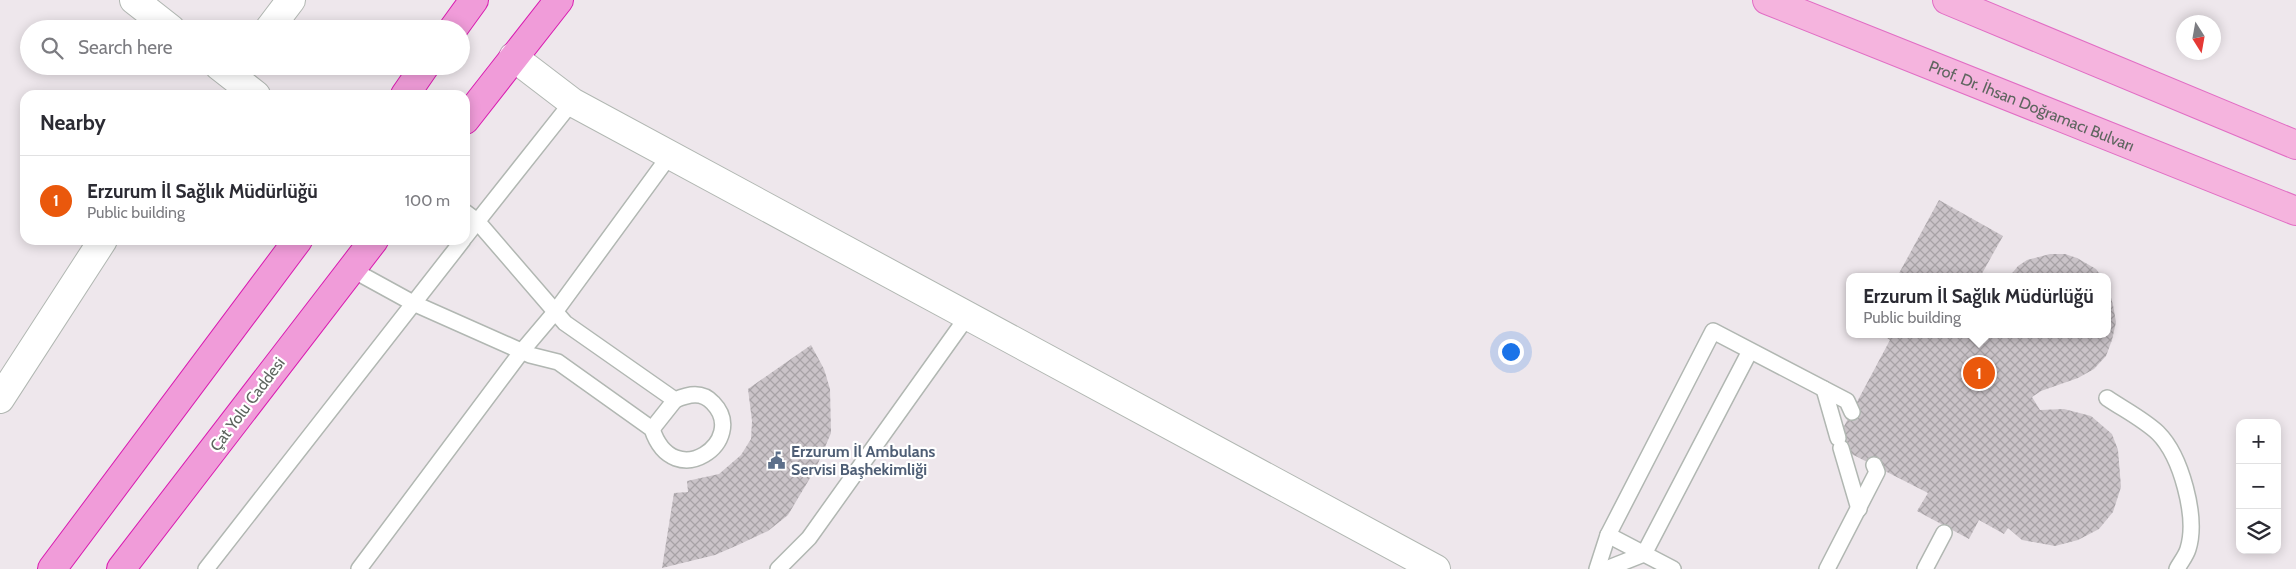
<!DOCTYPE html>
<html lang="en">
<head>
<meta charset="utf-8">
<style>
	body { margin:0; font-family:Cabin,sans-serif; background:#f2f2f3; color:#2b2b33 }
	.controls { position:absolute; right:15px; bottom:15px; display:grid; overflow:hidden; border-radius:10px; box-shadow:0 2px 12px #0003 }
	.controls button { width:45px; height:45px; display:grid; place-items:center; padding:0; border:0; border-bottom:1px solid #e1e1e2; background:#fff; color:#2b2b33; font:25px sans-serif }
	.compass { position:absolute; left:2176px; top:15px; width:45px; height:45px; border-radius:50%; background:#fff; box-shadow:0 2px 12px #0003; rotate:169deg }
	.you { position:absolute; left:1510px; top:351px; width:18px; height:18px; margin:-12px; border:4px solid #fff; border-radius:50%; background:#1a73e8; box-shadow:0 0 0 8px #1a73e833 }
	.badge { display:grid; place-items:center; width:32px; height:32px; border-radius:50%; background:#ea580c; color:#fff; font-size:16px; font-weight:700 }
	.pin { position:absolute; translate:-50% -50%; border:2px solid #fff; box-shadow:0 1px 5px #0006 }
	.popup { position:absolute; left:1846px; top:273px; width:265px; height:65px; box-sizing:border-box; display:grid; place-content:center; border-radius:10px; background:#fff; filter:drop-shadow(0 1px 4px #0005); font-size:16px; white-space:nowrap; color:#7c7c81 }
	.popup b { font-size:19px; color:#2b2b33 }
	.popup::after { content:''; position:absolute; left:50%; top:100%; margin-left:-10px; border:10px solid transparent; border-top-color:#fff }
	.list { margin:0; padding:0; list-style:none }
	h2 { display:flex; justify-content:space-between; align-items:center; height:65px; margin:0; padding:0 20px; font-size:21px }
	h2 small { font-size:16px; font-weight:400; color:#7c7c81 }
	.list li { display:grid; grid-template-columns:32px 1fr auto; gap:15px; align-items:center; box-sizing:border-box; height:90px; padding:0 20px; border-top:1px solid #e1e1e2 }
	.list b { display:block; font-size:19px; white-space:nowrap }
	.list p { margin:0; font-size:16px; white-space:nowrap; color:#7c7c81 }
	.list em { font-size:16px; font-style:normal; color:#7c7c81 }
	.icon { flex:none; width:28px; height:28px; fill:none; stroke:currentColor; stroke-width:2; stroke-linecap:round; stroke-linejoin:round }
	.map { position:relative; flex:none; width:2296px; height:569px; overflow:hidden }
	.search { position:absolute; background:#fff; box-shadow:0 2px 12px #0003; left:20px; top:20px; width:450px; height:55px; display:flex; align-items:center; gap:12px; box-sizing:border-box; padding:0 18px; border-radius:28px; color:#7c7c81; font-size:19px }
	.panel { position:absolute; background:#fff; box-shadow:0 2px 12px #0003; left:20px; top:90px; width:450px; height:155px; border-radius:15px }
	.map>svg:first-child { display:block }
	.building { fill:url(#building-cross-hatch) }
	.lines { fill:none; stroke-linecap:round; stroke-linejoin:round }
	.lane-casing { stroke:#b1b7b2; stroke-width:18 }
	.street-casing { stroke:#b1b7b2; stroke-width:30 }
	.primary-casing { stroke:#e16dc4; stroke-width:30 }
	.highway-casing { stroke:#d91cb1; stroke-width:30 }
	.lane { stroke:#fff; stroke-width:15 }
	.street { stroke:#fff; stroke-width:28 }
	.primary { stroke:#f5b4de; stroke-width:28 }
	.highway { stroke:#f09cd9; stroke-width:28 }
	.labels { text-anchor:middle; stroke-width:4.5; stroke-linejoin:round; paint-order:stroke }
	.street-label { font-size:16px; fill:#5e655f; stroke:#fff }
	.service-label { font-size:16px; font-weight:bold; fill:#4e5e75; stroke:#fff; text-anchor:start }
</style>
</head>
<body>
<div class="map">
<svg width="2296" height="569" viewBox="0 0 2296 569">
	<defs>
		<pattern id="building-cross-hatch" width="8" height="8" patternUnits="userSpaceOnUse" patternTransform="scale(1.25)"><rect width="8" height="8" fill="#cac3c8"/><path d="M0 0l8 8M0 8l8-8" fill="none" stroke="#a7a2a6"/></pattern>
	</defs>
	<rect width="100%" height="100%" fill="#eee7ec"/>
	<g class="building">
		<polygon points="1939,200 2003,236 1980,277 1897,277"/>
		<polygon points="2050,254 2065,254 2077,258 2096,269 2102,277 2009,277 2018,266 2027,260"/>
		<polygon points="2108,287 2113,305 2116,322 2112,340 2106,356 2094,369 2078,378 2041,391 2032,397 2040,410 2064,409 2091,416 2112,434 2118,450 2121,487 2113,512 2099,529 2078,540 2055,546 2022,540 2008,528 2004,534 1979,520 1969,539 1917,511 1928,493 1834,445 1890,340 1881,334 2108,334"/>
		<polygon points="811,345 824,369 830,389 831,433 816,468 788,515 768,531 738,545 715,555 662,568 674,493 688,492 687,481 719,474 741,455 751,439 752,421 748,389"/>
	</g>
	<g class="lines">
		<defs>
			<g id="lane">
				<polyline points="465,237 572,102"/>
				<path d="M351,269L413,303L530,355L558,362L652,429C674,495 749,440 713,403C702,391 689,394 675,400L565,323L477,221L465,212"/>
				<polyline points="1824,389 1838,438"/>
				<path d="M2107,398C2123,409 2143,419 2158,433C2181,456 2198,517 2188,549C2186,556 2180,563 2177,569"/>
				<polyline points="652,429 675,400"/>
				<polyline points="1841,448 1859,509"/>
				<polyline points="1608,535 1673,569"/>
				<polyline points="206,569 463,240"/>
				<polyline points="359,569 522,351 555,312 670,155"/>
				<polyline points="778,569 809,538 967,317"/>
				<polyline points="1597,569 1608,535 1713,331 1847,401 1852,412"/>
				<polyline points="1606,569 1644,554 1750,351"/>
				<polyline points="1827,569 1877,472 1874,465"/>
				<polyline points="1925,569 1944,533"/>
			</g>
			<g id="street">
				<polyline points="134,0 171,29"/>
				<polyline points="269,29 291,0"/>
				<polyline points="513,57 572,102 1436,569"/>
				<polyline points="219,66 256,95"/>
				<polyline points="0,399 103,240"/>
			</g>
			<g id="primary">
				<path id="s1" d="M1767,0L2296,211"/>
				<polyline points="1947,0 2296,145"/>
			</g>
			<g id="highway">
				<polyline points="453,29 474,0"/>
				<polyline points="405,95 425,66"/>
				<polyline points="465,120 559,0"/>
				<polyline points="52,569 298,240"/>
				<polyline points="121,569 374,240"/>
			</g>
		</defs>
		<use href="#lane" class="lane-casing"/>
		<use href="#street" class="street-casing"/>
		<use href="#primary" class="primary-casing"/>
		<use href="#highway" class="highway-casing"/>
		<use href="#lane" class="lane"/>
		<use href="#street" class="street"/>
		<use href="#primary" class="primary"/>
		<use href="#highway" class="highway"/>
	</g>
	<defs>
		<symbol id="civic-bare" viewBox="-9 -9 18 18"><path d="M-.6-6.5H3V-4.5H.6V-3L4-1V1h2V6H-6V1h2V-1L-.6-3ZM-1.2 2.5V6h2.4V2.5Z" fill="#5c6f8a" stroke="#fff" stroke-width="2.5" paint-order="stroke"/></symbol>
	</defs>
	<g fill-rule="evenodd">
		<use href="#civic-bare" x="764" y="448" width="25" height="25"/>
	</g>
	<g class="labels">
		<g class="street-label">
			<text dy="6" stroke="none"><textPath href="#s1" startOffset="285">Prof. Dr. İhsan Doğramacı Bulvarı</textPath></text>
			<text transform="translate(247 404) rotate(-53)" y="6">Çat Yolu Caddesi</text>
		</g>
		<g class="service-label">
			<text x="791" y="457">Erzurum İl Ambulans<tspan x="791" dy="18">Servisi Başhekimliği</tspan></text>
		</g>
	</g>
</svg>
<div class="controls">
<button>+</button>
<button>−</button>
<button><svg class="icon" aria-label="layers" viewBox="0 0 24 24"><path d="M12 4l9 5-9 5-9-5zM3 14l9 5 9-5"/></svg></button>
</div>
<svg class="compass" viewBox="-18 -18 36 36"><path d="M0-13l5 13h-10z" fill="#e53935"/><path d="M0 13l5-13h-10z" fill="#7c7c81"/></svg>
<div class="you"></div>
<div class="pin badge" style="left:1979px;top:373px">1</div>
<div class="popup"><b>Erzurum İl Sağlık Müdürlüğü</b>Public building</div>
<div class="search"><svg class="icon" aria-label="search" viewBox="0 0 24 24"><circle cx="10" cy="10" r="6"/><path d="M15 15l6 6"/></svg>Search here</div>
<section class="panel">
<h2>Nearby<small></small></h2>
<ul class="list">
<li><span class="badge">1</span><div><b>Erzurum İl Sağlık Müdürlüğü</b><p>Public building</p></div><em>100 m</em></li>
</ul>
</section>
</div>
</body>
</html>
